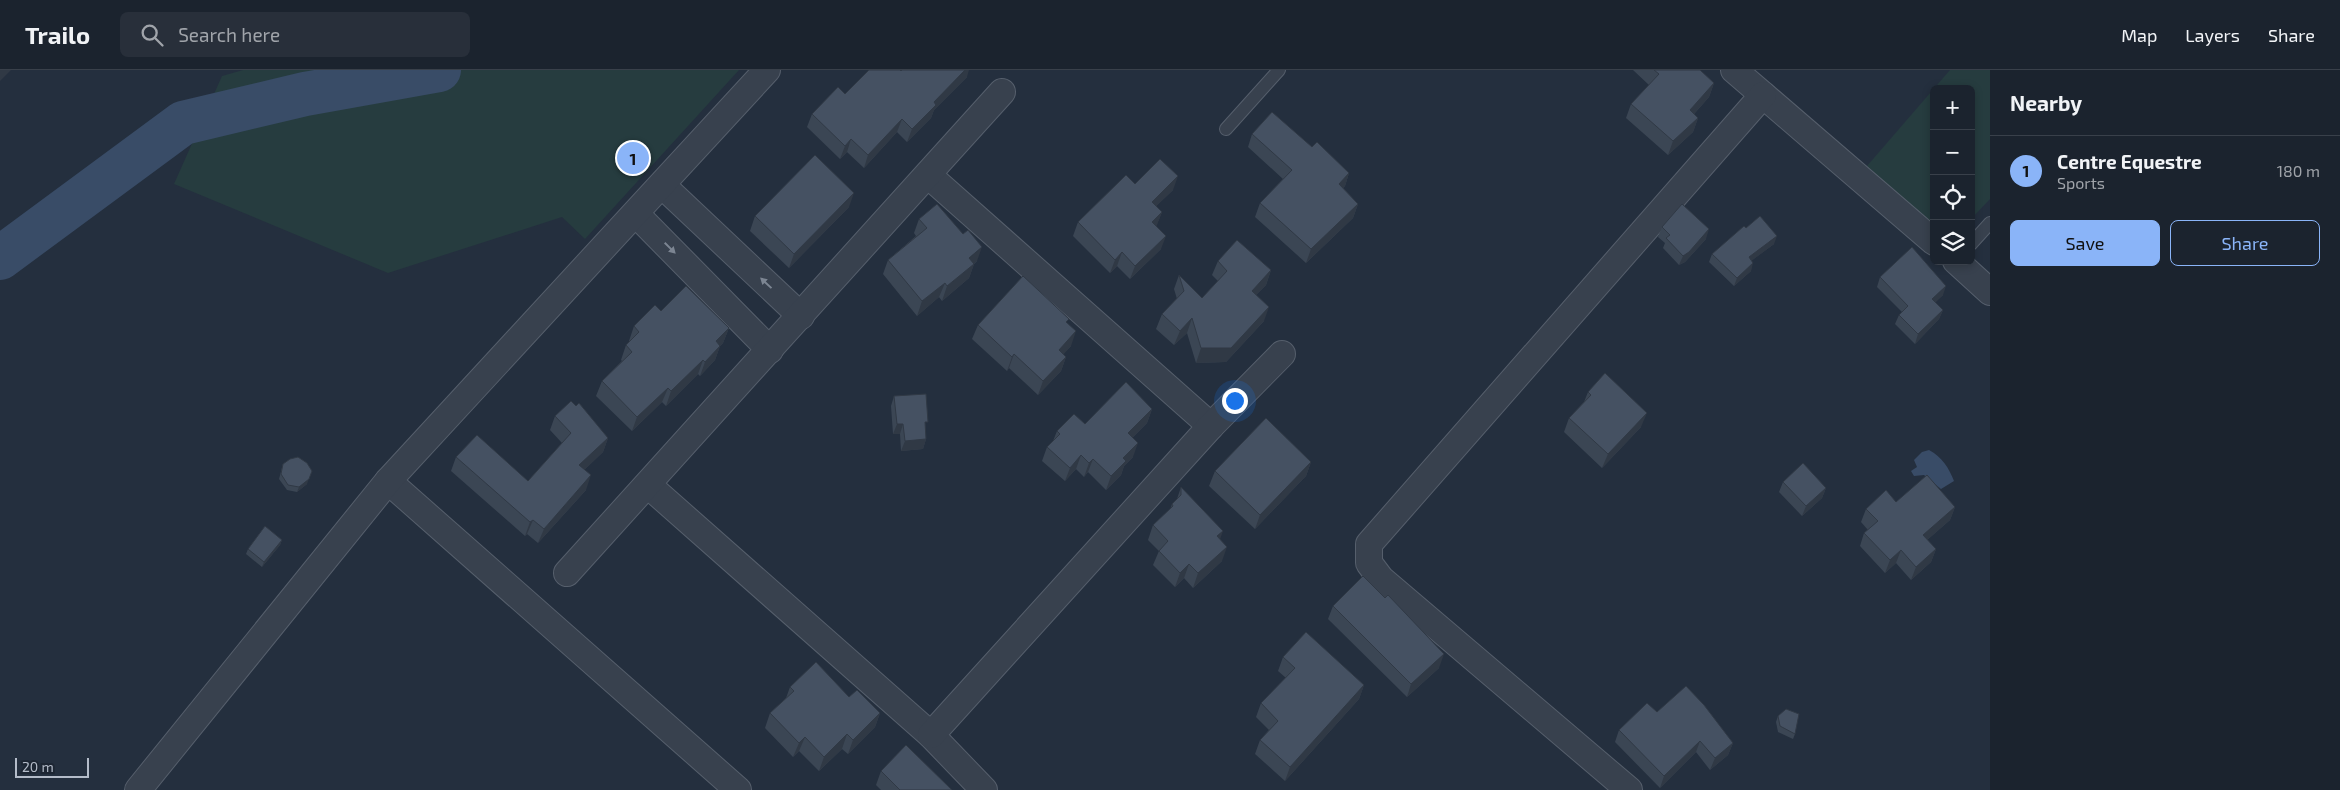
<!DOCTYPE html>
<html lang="en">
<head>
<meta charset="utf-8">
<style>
	body { margin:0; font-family:"Exo 2",sans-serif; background:#282f3a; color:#f1f3f6 }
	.controls { position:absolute; right:15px; top:15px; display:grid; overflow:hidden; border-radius:8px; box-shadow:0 2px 8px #0003 }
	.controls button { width:45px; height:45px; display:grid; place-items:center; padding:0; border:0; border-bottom:1px solid #39404a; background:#1b232e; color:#f1f3f6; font:25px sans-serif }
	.scale { position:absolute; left:15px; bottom:12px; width:74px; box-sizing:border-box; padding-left:5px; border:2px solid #b4bcc9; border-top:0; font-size:14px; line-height:18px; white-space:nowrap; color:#b4bcc9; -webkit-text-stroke:4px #1d2633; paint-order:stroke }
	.you { position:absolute; left:1234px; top:330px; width:18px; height:18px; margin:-12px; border:4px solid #fff; border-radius:50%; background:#1a73e8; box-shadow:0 0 0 8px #1a73e833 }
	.badge { display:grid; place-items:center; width:32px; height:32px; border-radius:50%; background:#8ab4f8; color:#111; font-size:16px; font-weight:700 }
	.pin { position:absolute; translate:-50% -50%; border:2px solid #fff; box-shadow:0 1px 5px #0006 }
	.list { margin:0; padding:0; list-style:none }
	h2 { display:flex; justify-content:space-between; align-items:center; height:65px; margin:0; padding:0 20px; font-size:21px }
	h2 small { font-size:16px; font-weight:400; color:#a0a4aa }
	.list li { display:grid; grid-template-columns:32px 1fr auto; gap:15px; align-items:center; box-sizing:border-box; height:70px; padding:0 20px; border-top:1px solid #39404a }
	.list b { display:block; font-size:19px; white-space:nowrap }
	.list p { margin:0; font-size:16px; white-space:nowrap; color:#a0a4aa }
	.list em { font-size:16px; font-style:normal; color:#a0a4aa }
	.actions { display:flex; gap:10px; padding:15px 20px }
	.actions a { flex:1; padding:11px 0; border:1px solid #8ab4f8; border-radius:8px; text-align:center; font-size:18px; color:#8ab4f8 }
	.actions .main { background:#8ab4f8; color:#111 }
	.icon { flex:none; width:28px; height:28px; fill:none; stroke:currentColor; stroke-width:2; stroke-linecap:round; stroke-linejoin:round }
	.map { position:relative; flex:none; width:1990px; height:720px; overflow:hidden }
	header { display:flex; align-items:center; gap:30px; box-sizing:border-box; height:70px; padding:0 25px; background:#1b232e; border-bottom:1px solid #39404a }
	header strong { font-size:24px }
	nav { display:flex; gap:28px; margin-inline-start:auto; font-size:18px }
	.search { width:350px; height:45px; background:#282f3a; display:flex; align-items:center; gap:12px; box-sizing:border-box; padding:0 18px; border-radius:8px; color:#a0a4aa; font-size:19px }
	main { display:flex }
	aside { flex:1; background:#1b232e }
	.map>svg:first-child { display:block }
	.green { fill:#263c3f }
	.water { fill:#394c67 }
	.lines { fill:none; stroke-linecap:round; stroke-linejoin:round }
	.river { stroke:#394c67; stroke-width:44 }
	.lane-casing { stroke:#565f6c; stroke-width:14 }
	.street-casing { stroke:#565f6c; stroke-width:28 }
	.lane { stroke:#38414e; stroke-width:12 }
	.street { stroke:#38414e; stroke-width:26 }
	.wall { fill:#3b4654 }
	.shaded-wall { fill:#303945 }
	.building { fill:#455162; stroke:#303945 }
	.oneway { fill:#7c8592 }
</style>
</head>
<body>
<header>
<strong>Trailo</strong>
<div class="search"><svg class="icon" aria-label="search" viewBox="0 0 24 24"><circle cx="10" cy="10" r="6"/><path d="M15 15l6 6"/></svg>Search here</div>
<nav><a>Map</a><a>Layers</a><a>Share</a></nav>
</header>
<main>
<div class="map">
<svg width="1990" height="720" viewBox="0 0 1990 720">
	<rect width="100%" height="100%" fill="#242f3e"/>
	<g class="green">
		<polygon points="243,0 739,0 585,169 562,147 388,203 174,114 222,6"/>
		<polygon points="1950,0 1990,0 1990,129 1971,149 1971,19 1934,19 1934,156 1867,96"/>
	</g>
	<path class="water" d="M1929,380C1942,387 1949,398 1954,411L1941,419L1924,405L1914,406L1911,401L1917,397L1914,390L1922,382Z"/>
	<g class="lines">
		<polyline class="river" points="0,188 183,53 305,24 439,0"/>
		<defs>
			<g id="lane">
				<polyline points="1226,59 1279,0"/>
				<polyline points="1971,174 1990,153"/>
			</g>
			<g id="street">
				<polyline points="1734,0 1934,172"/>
				<polyline points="928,105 1211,356"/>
				<polyline points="662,115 801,246"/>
				<polyline points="636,144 770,280"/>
				<polyline points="1956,191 1990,222"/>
				<polyline points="388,411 738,720"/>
				<polyline points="648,415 931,665 984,720"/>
				<polyline points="567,503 1002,22"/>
				<polyline points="931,665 1211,356 1282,284"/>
				<polyline points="138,720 388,411 767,0"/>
				<polyline points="1629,720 1381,509 1369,493 1369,474 1763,25"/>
			</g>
		</defs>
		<use href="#lane" class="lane-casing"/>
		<use href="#street" class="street-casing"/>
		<use href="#lane" class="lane"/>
		<use href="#street" class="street"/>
	</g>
	<g class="wall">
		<polygon points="1633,0 1700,0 1714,13 1709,27 1694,44 1698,48 1693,62 1668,85 1626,48 1631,34 1649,15"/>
		<polygon points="901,1 967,7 934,40 931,48 907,72 897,62 864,98 847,82 840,89 807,57 812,44 845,24"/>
		<polygon points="1252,64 1312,77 1349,103 1345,116 1343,118 1358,134 1353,148 1306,193 1255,147 1260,133 1283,109 1248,77"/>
		<polygon points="1135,114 1173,120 1156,136 1162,142 1156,156 1161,179 1130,209 1117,196 1110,203 1073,166 1078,152"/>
		<polygon points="849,137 789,198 750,161 755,146"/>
		<polygon points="919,149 977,191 974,194 969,208 942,231 939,227 917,246 883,204 888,190 916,166 914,163"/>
		<polygon points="1662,157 1706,169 1685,192 1679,195 1663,178 1665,173 1658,167"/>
		<polygon points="1746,158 1774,174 1752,190 1751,201 1734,216 1709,192 1712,184"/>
		<polygon points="1218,191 1271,200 1266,215 1256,225 1264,251 1226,292 1196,293 1187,263 1174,275 1156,259 1162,244 1177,229 1174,219 1179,205 1202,228 1218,211 1212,205"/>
		<polygon points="1880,207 1943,225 1935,232 1943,240 1939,249 1915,274 1895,254 1899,245 1902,242 1877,217"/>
		<polygon points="661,241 729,258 723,273 720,276 715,290 700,306 698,304 666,336 662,332 632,361 596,326 602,311 622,291 621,290 626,275 630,272 629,271 634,256"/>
		<polygon points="1068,253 1071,276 1063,284 1066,287 1061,301 1038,325 1009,298 1007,301 972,269 978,255"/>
		<polygon points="1588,322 1641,357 1602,398 1564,362 1569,348 1584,332"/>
		<polygon points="894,326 926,369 923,379 901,381 900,364 893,364 891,336"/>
		<polygon points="1152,339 1147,353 1133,367 1133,387 1124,396 1121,405 1106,420 1088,402 1084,407 1076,399 1065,411 1042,391 1047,377 1053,371 1057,361 1085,354"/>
		<polygon points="555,346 608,368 603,382 584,400 586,420 538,473 527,464 525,466 451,401 456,387 528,411 562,373 550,360"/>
		<polygon points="1311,392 1306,406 1255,459 1209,416 1215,401"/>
		<polygon points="283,394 307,414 297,422 287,420 279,409"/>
		<polygon points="1783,412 1826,418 1822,428 1802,446 1779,422"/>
		<polygon points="1181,417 1220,470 1222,491 1193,518 1184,508 1175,517 1153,495 1159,481 1148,470 1153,455 1170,440 1172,434 1177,429"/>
		<polygon points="1896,432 1955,437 1950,450 1927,470 1936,479 1931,492 1911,510 1896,493 1885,503 1860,476 1864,463 1868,460 1861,452 1866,439"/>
		<polygon points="282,470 280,475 262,497 246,484 248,479"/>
		<polygon points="1333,536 1439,598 1407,627 1328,549"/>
		<polygon points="1283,587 1364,615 1359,629 1285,711 1255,684 1260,670 1269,660 1256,647 1261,633 1286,608 1278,601"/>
		<polygon points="790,617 849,627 880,643 875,657 848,684 842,679 819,701 799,681 793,687 765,658 770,643 786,628"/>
		<polygon points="1657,642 1733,673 1728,685 1710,700 1696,682 1660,718 1615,672 1619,660"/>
		<polygon points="1778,646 1795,664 1793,669 1778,662 1776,652"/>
		<polygon points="881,701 952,720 881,720 876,715"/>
	</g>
	<g class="shaded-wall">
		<polygon points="0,0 11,0 0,11"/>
		<polygon points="965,0 969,0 967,7 934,40 931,48 907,72 912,59 934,32"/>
		<polygon points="1714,13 1709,27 1685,54 1690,40"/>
		<polygon points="1698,48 1693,62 1668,85 1673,71"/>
		<polygon points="902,49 897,62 864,98 868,85"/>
		<polygon points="851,69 847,82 840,89 845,76"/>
		<polygon points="1349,103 1345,116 1334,127 1339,114"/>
		<polygon points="1178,106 1173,120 1147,145 1152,132"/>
		<polygon points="854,123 849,137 789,198 794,184"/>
		<polygon points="1358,134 1353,148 1306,193 1311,179"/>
		<polygon points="1162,142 1157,155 1147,165 1152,152"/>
		<polygon points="1709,159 1706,169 1685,192 1679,195 1683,186"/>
		<polygon points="1166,166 1161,179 1130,209 1135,196"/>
		<polygon points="1777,166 1774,174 1746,195 1749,187"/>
		<polygon points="982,177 977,191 964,202 969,188"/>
		<polygon points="1122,182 1117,196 1110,203 1115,190"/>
		<polygon points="1753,193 1751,201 1734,216 1737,208"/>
		<polygon points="974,194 969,208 942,231 947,216"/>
		<polygon points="1271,200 1266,215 1247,235 1252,221"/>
		<polygon points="945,213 939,227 917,246 922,231"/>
		<polygon points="1946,216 1943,225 1929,239 1932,229"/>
		<polygon points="1269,237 1264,251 1226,292 1196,293 1201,278"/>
		<polygon points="1943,240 1939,249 1915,274 1918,264"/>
		<polygon points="1192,248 1187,263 1174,275 1180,261"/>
		<polygon points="729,258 723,273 711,285 716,271"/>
		<polygon points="1076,261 1071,276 1054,295 1059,280"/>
		<polygon points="720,276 715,290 700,306 705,292"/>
		<polygon points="1014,284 1009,298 1007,301 1012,287"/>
		<polygon points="1066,287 1061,301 1038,325 1043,311"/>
		<polygon points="703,290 698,304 666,336 671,321"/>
		<polygon points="668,318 662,332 632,361 637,347"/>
		<polygon points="1152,339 1147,353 1123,377 1128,363"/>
		<polygon points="1647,343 1641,357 1602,398 1608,384"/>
		<polygon points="897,354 903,354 900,364 893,364"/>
		<polygon points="608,368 603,382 574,410 579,395"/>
		<polygon points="926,369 923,379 901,381 905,371"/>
		<polygon points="1138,373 1133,387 1124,396 1121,405 1106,420 1111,406 1123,388"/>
		<polygon points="1081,385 1076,399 1065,411 1070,398"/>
		<polygon points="1093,389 1088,402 1084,407 1089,393"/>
		<polygon points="1311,392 1306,406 1255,459 1260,445"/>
		<polygon points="312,401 307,414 297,422 299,417"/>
		<polygon points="591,405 586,420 538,473 544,459"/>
		<polygon points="1826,418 1822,428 1802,446 1806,436"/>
		<polygon points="1955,437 1950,450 1918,478 1923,465"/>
		<polygon points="533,450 527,464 525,466 530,452"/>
		<polygon points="1223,461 1218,475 1217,466"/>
		<polygon points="282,470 280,475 262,497 264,492"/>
		<polygon points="1227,477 1222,491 1193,518 1198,503"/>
		<polygon points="1936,479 1931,492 1911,510 1916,497"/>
		<polygon points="1901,480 1896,493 1885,503 1890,490"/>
		<polygon points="1189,494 1184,508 1175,517 1180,503"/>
		<polygon points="1444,584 1439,598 1407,627 1411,614"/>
		<polygon points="1364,615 1359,629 1285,711 1290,697"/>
		<polygon points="880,643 875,657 848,684 853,670"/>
		<polygon points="847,664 842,679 819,701 824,687"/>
		<polygon points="805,667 799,681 793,687 799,673"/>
		<polygon points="1700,671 1696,682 1660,718 1664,706"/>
		<polygon points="1733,673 1728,685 1710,700 1715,688"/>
	</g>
	<g class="building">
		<polygon points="869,0 900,0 901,1 902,0 965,0 934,32 936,35 912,59 902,49 868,85 851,69 845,76 812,44 838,17 845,24"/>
		<polygon points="1654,0 1700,0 1714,13 1690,40 1698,48 1673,71 1631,34 1659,4"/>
		<polygon points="1272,42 1312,77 1317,72 1349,103 1339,114 1358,134 1311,179 1260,133 1292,100 1252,64"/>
		<polygon points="815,85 854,123 794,184 755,146"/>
		<polygon points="1160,89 1178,106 1152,132 1162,142 1152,152 1166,166 1135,196 1122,182 1115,190 1078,152 1126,105 1135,114"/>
		<polygon points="937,134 963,164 968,160 982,177 969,188 974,194 947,216 945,213 922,231 888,190 927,158 919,149"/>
		<polygon points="1682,134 1709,159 1689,182 1683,186 1666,168 1670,165 1662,157"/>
		<polygon points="1760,146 1777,166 1749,187 1753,193 1737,208 1712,184 1744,156 1746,158"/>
		<polygon points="1237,170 1271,200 1252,221 1269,237 1231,278 1201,278 1192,248 1180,261 1162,244 1184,221 1179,205 1202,228 1227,201 1218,191"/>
		<polygon points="1912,177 1946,216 1932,229 1943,240 1918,264 1899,245 1908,236 1880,207"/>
		<polygon points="1023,206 1069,249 1066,252 1076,261 1059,280 1066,287 1043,311 1014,284 1012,287 978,255"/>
		<polygon points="686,216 729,258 716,271 720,276 705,292 703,290 671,321 668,318 637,347 602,311 632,282 626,275 639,262 634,256 655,235 661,241"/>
		<polygon points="1605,303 1647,343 1608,384 1569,348 1591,325 1588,322"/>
		<polygon points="1126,312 1152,339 1128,363 1138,373 1123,388 1126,391 1111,406 1093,389 1089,393 1081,385 1070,398 1047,377 1060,364 1057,361 1074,344 1085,354"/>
		<polygon points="926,324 928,352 925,352 926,369 905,371 903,354 897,354 894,326"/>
		<polygon points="571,331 576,336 579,333 608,368 579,395 591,405 544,459 533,450 530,452 456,387 477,365 528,411 571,363 555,346"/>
		<polygon points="1266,348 1311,392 1260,445 1215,401"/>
		<polygon points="298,387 307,393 312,401 309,409 299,417 288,415 281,404 283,394 290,389"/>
		<polygon points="1803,393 1826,418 1806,436 1783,412"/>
		<polygon points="1927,405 1955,437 1923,465 1936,479 1916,497 1901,480 1890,490 1864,463 1878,451 1866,439 1886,420 1896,432"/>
		<polygon points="1181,417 1223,461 1217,466 1227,477 1198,503 1189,494 1180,503 1159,481 1168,471 1153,455 1173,436 1172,434 1181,425"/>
		<polygon points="265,456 282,470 264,492 248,479"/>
		<polygon points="1363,506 1385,528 1388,525 1444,584 1411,614 1333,536"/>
		<polygon points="1306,562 1364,615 1290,697 1260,670 1278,651 1261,633 1295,598 1283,587"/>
		<polygon points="816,592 849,627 857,620 880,643 853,670 847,664 824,687 805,667 799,673 770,643 794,621 790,617"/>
		<polygon points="1686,616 1704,635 1733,673 1715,688 1700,671 1664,706 1619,660 1647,633 1657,642"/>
		<polygon points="1786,639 1799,644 1795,664 1780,656 1778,646"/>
		<polygon points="906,675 952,720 900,720 881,701"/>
	</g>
	<defs><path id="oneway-solid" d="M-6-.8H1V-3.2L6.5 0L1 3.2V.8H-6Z" transform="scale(1.25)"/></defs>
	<g class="oneway">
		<use href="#oneway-solid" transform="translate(670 178) rotate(45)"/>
		<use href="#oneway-solid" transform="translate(766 213) rotate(-137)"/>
	</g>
</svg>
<div class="controls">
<button>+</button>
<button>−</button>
<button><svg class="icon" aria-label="locate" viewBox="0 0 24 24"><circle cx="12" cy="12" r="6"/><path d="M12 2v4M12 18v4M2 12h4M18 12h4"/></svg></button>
<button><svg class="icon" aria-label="layers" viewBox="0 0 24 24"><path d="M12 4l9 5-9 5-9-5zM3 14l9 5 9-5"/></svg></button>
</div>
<div class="scale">20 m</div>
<div class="you"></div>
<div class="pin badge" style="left:633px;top:88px">1</div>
</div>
<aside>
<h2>Nearby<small></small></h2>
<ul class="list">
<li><span class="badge">1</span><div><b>Centre Equestre</b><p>Sports</p></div><em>180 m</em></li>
</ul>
<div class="actions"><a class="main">Save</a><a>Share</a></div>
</aside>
</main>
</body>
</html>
